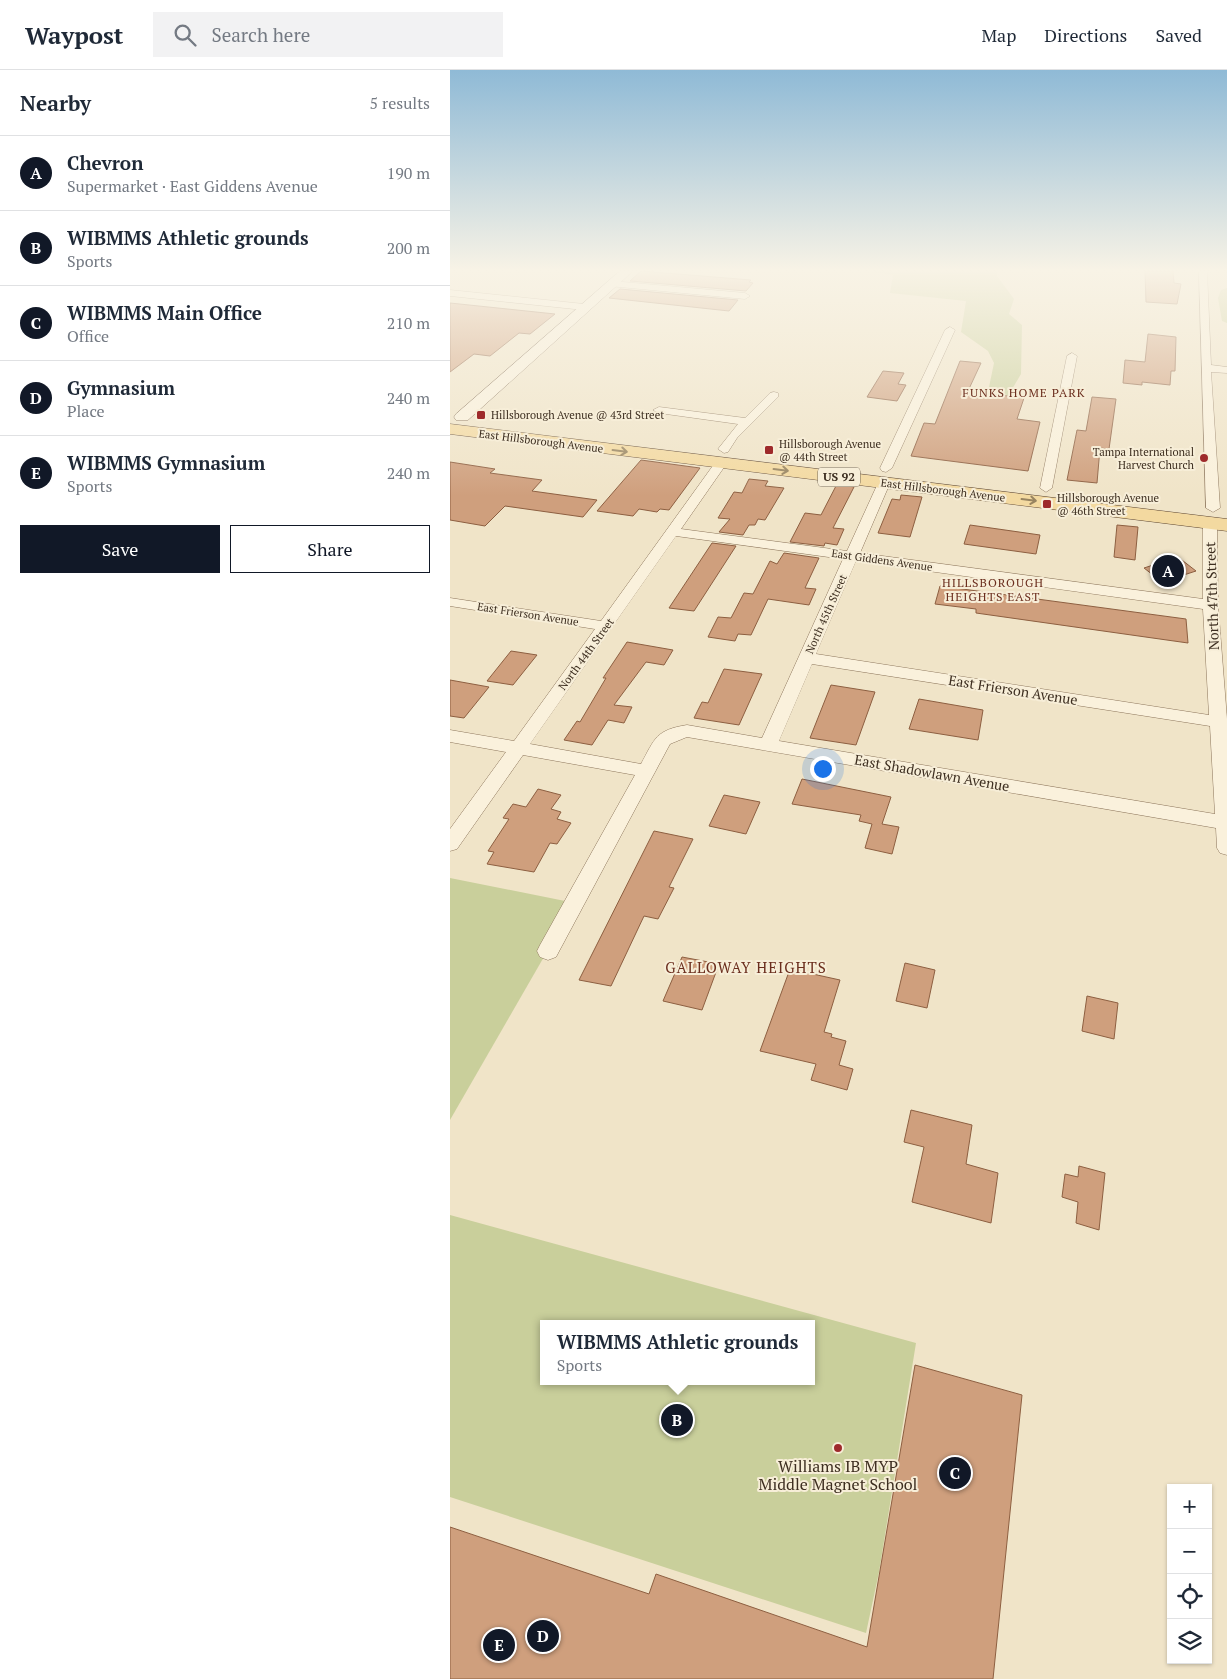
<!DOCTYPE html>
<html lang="en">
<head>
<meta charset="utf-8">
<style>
	body { margin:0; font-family:"PT Serif",serif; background:#f2f2f3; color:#1f2937 }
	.controls { position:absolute; right:15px; bottom:15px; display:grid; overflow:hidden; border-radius:0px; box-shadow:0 1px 4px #0004 }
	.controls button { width:45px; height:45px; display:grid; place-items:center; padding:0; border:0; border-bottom:1px solid #e0e1e3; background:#fff; color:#1f2937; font:25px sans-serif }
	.you { position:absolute; left:372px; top:698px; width:18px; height:18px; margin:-12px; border:4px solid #fff; border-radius:50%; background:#1a73e8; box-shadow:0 0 0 8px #1a73e833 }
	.badge { display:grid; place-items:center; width:32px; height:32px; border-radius:50%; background:#111827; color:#fff; font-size:16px; font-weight:700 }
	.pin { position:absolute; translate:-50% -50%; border:2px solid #fff; box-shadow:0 1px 5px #0006 }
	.popup { position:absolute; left:90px; top:1250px; width:275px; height:65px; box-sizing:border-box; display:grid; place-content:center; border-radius:0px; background:#fff; filter:drop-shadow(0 1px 4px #0005); font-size:16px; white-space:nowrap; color:#747a83 }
	.popup b { font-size:19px; color:#1f2937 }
	.popup::after { content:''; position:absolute; left:50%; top:100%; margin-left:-10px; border:10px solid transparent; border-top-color:#fff }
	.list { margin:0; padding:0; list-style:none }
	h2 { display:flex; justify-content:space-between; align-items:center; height:65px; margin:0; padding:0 20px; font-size:21px }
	h2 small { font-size:16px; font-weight:400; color:#747a83 }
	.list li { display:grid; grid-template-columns:32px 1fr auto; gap:15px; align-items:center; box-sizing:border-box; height:75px; padding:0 20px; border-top:1px solid #e0e1e3 }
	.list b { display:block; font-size:19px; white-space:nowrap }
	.list p { margin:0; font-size:16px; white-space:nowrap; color:#747a83 }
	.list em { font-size:16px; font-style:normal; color:#747a83 }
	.actions { display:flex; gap:10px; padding:15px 20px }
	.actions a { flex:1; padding:11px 0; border:1px solid #111827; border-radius:0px; text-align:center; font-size:18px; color:#111827 }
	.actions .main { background:#111827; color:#fff }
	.icon { flex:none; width:28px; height:28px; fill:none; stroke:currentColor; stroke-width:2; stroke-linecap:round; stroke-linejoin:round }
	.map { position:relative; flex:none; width:777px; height:1609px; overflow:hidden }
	header { display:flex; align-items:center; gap:30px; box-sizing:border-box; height:70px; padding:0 25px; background:#fff; border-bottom:1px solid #e0e1e3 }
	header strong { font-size:24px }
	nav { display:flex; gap:28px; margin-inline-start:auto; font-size:18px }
	.search { width:350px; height:45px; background:#f2f2f3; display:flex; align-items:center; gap:12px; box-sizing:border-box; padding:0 18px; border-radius:0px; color:#747a83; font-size:19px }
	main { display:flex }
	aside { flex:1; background:#fff }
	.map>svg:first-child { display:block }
	.green { fill:#c9cf9b; fill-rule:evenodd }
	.building { fill:#cf9f7d; stroke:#8d5f41 }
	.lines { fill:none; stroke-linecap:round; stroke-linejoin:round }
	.street-casing { stroke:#8d765c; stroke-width:1 }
	.secondary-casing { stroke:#6f573f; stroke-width:1 }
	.primary-casing { stroke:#5b4430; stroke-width:1 }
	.street { fill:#faf1dc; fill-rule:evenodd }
	.secondary { fill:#faf1dc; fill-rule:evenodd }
	.primary { fill:#f3d9a0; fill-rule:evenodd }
	.oneway { stroke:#988460 }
	.poi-dot { fill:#9e2a2b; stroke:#f7eed8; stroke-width:2 }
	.labels { text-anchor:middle; stroke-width:4; stroke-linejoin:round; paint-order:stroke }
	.far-poi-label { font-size:11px; fill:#3d2e20; stroke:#f7eed8; text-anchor:start }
	.far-street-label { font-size:11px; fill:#3d2e20; stroke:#f7eed8 }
	.far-neighbourhood-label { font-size:12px; letter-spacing:1px; fill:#6b2e1e; stroke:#f7eed8 }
	.shield { fill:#f7eed8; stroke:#756857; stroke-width:1 }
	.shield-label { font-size:12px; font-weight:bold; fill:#3d2e20 }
	.street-label { font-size:14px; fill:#3d2e20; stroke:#f7eed8 }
	.neighbourhood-label { font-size:15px; letter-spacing:1px; fill:#6b2e1e; stroke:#f7eed8 }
	.near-poi-label { font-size:16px; fill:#3d2e20; stroke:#f7eed8 }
</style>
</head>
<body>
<header>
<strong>Waypost</strong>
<div class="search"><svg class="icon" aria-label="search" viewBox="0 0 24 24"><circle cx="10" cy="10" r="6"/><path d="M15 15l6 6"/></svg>Search here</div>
<nav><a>Map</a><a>Directions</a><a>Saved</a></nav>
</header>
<main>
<aside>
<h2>Nearby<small>5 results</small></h2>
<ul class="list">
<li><span class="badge">A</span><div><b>Chevron</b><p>Supermarket · East Giddens Avenue</p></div><em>190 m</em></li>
<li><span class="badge">B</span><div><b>WIBMMS Athletic grounds</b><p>Sports</p></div><em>200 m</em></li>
<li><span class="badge">C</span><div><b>WIBMMS Main Office</b><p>Office</p></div><em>210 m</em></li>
<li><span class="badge">D</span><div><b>Gymnasium</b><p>Place</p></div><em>240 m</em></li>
<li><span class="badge">E</span><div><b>WIBMMS Gymnasium</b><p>Sports</p></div><em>240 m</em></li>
</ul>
<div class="actions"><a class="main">Save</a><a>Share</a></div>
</aside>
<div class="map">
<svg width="777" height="1609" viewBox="0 0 777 1609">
	<rect width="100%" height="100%" fill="#f0e4c8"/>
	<g class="green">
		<polygon points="419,201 547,201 547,206 564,229 559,244 572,255 571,304 558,326 539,317 544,293 538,281 511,262 516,231 440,223 443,205"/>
		<polygon points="777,218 777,253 772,251 768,228 771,220"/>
		<polygon points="0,808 125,833 0,1050"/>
		<path d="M0,1145L466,1273L429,1502L416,1563L0,1427ZM93,1254H361V1311H93Z"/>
	</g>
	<g class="building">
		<polygon points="191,201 301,210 299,212 303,213 296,221 180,211"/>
		<polygon points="695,201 723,201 724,213 731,214 727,234 696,232"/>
		<polygon points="170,219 288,230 279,241 159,228"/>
		<polygon points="0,233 86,242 105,244 80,264 69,263 40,286 24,284 0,302"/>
		<polygon points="698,264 726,267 725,301 721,301 720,315 692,312 692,315 673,313 675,290 695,292"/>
		<polygon points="510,291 531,293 518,321 574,328 567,349 590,352 578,401 461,386 474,353 485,354"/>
		<polygon points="433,301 454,303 448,314 456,315 447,331 417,327"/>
		<polygon points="642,327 666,329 659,379 650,378 647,413 617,410 627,360 636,361"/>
		<polygon points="191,390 250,398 219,440 210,439 207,442 189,439 183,446 147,441"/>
		<polygon points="0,392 45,399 40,403 92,410 82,421 147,430 133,447 55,436 35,456 0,450"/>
		<polygon points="299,409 318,411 315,416 334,418 315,450 308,449 305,455 299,455 293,465 269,462 280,449 268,448 284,422 292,423"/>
		<polygon points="387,414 404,417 383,458 394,459 387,475 375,473 374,476 340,472 355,443 371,445"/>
		<polygon points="451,425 472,427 460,467 428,463 442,429 450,430"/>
		<polygon points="520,455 590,465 586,484 514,474"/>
		<polygon points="667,455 688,457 685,490 664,487"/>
		<polygon points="262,473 286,476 244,541 219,538"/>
		<polygon points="334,483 369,488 355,518 366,519 359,535 318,529 301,565 288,564 285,571 258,567 268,547 281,548 294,523 303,524 320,491 327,494"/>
		<polygon points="728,487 746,501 712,512 694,498"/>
		<polygon points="490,516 736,549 738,573 526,543 526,539 485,534"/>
		<polygon points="177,572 223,580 214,595 196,592 164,635 182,637 174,653 158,650 142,675 114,670 127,651 130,652 156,608 153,608"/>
		<polygon points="61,581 87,585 63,615 37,611"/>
		<polygon points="274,599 312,604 289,655 244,648 252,632 258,633"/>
		<polygon points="0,610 39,617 14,648 0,646"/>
		<polygon points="381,615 425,622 406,675 360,668"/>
		<polygon points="469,629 533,640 528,670 459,659"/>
		<polygon points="352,709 441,727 432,754 449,757 442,784 415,778 422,754 409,751 411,745 342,734"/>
		<polygon points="88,719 111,725 101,739 111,742 107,749 121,753 107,774 100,773 84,802 37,794 44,782 38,781 59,749 53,748 63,734 76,737"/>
		<polygon points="274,725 310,732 296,764 259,756"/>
		<polygon points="204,761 243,769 219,817 224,818 208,849 194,846 161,916 129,910"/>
		<polygon points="232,887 269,894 252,940 213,931"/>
		<polygon points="455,893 485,900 477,938 446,931"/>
		<polygon points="340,899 390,910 374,962 382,964 381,967 396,971 389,995 403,999 397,1020 361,1010 366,994 310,981"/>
		<polygon points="637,926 668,933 664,969 632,961"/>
		<polygon points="461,1040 522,1055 516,1094 548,1103 541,1153 462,1132 474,1077 454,1072"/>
		<polygon points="629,1096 655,1103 649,1160 626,1153 628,1132 612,1127 615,1104 628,1107"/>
		<polygon points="465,1295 572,1325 543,1609 0,1609 0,1457 199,1524 206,1504 417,1577"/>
	</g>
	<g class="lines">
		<defs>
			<g id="street">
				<polygon points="749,201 757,201 761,295 777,297 777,303 761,302 770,438 763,442 756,438"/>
				<polygon points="162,211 295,223 300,226 295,229 159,216 159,212"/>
				<polygon points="0,220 134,234 139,237 134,240 0,226"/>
				<polygon points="500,257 505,260 442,398 436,402 432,401 430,398 495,260"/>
				<polygon points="622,283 627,286 602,418 596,422 590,418 617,286"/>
				<polygon points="324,322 328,323 328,327 287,368 278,382 274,383 268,379 288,354 209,343 203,340 209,337 295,348 320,323"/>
				<path d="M271,389L277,393L231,459L397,481L428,413L434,409L440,413L410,483L753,529V453L760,449L765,450L767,453L768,535L777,649V785L770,783L767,778L766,758L237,667L220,674L106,887L98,890L90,887L87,881L90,875L185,705L73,685L7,779L0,781V759L56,682L0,672V660L64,671L145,559L0,536V528L151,551L267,390ZM226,466L393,489L312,668L237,655C206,660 205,668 191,694L80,674ZM406,491L753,539L759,645L366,584ZM362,594L760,656L765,744L329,671Z"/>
			</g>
			<polygon id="secondary" points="170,201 183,201 18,350 6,350 4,347 6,344"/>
			<polygon id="primary" points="0,354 777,449 777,461 0,364"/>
		</defs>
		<use href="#street" class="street-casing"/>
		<use href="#secondary" class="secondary-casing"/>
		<use href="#primary" class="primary-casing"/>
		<use href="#street" class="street"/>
		<use href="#secondary" class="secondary"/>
		<use href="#primary" class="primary"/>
	</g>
	<defs><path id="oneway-shaft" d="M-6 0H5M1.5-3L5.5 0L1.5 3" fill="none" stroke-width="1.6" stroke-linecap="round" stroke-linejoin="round" transform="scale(1.25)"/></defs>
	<g class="oneway">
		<use href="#oneway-shaft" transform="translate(170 381) rotate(7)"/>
		<use href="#oneway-shaft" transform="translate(331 400) rotate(7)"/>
		<use href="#oneway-shaft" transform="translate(579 430) rotate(7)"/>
	</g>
	<linearGradient id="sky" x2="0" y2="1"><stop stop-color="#8fbad6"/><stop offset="0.47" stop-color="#f8f3e6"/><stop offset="1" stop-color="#f8f3e6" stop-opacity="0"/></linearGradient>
	<rect width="777" height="426" fill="url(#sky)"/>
	<g class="poi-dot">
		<rect x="26" y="340" width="10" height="10" rx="2.5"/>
		<rect x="314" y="375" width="10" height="10" rx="2.5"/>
		<circle cx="754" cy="388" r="5"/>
		<rect x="592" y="429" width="10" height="10" rx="2.5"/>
		<circle cx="388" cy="1378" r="5"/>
	</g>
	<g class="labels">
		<g class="far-poi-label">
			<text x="41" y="349">Hillsborough Avenue @ 43rd Street</text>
			<text x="329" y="378">Hillsborough Avenue<tspan x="329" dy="13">@ 44th Street</tspan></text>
			<text x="744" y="386" text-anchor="end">Tampa International<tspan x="744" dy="13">Harvest Church</tspan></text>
			<text x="607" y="432">Hillsborough Avenue<tspan x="607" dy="13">@ 46th Street</tspan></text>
		</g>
		<g class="far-street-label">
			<text transform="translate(91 371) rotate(7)" y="4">East Hillsborough Avenue</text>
			<text transform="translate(493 420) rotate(7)" y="4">East Hillsborough Avenue</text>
			<text transform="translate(432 490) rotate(8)" y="4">East Giddens Avenue</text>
			<text transform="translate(78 544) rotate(9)" y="4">East Frierson Avenue</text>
			<text transform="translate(376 544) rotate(-66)" y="4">North 45th Street</text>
			<text transform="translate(136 584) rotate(-54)" y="4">North 44th Street</text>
		</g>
		<g class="far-neighbourhood-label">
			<text x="574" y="327">FUNKS HOME PARK</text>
			<text x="543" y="517">HILLSBOROUGH<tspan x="543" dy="14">HEIGHTS EAST</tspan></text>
		</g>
		<rect class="shield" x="368" y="397.5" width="42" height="19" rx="4"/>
		<g class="shield-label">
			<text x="389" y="411">US 92</text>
		</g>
		<g class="street-label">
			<text transform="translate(762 526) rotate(-92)" y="5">North 47th Street</text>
			<text transform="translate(563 620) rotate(9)" y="5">East Frierson Avenue</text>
			<text transform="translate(482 703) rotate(10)" y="5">East Shadowlawn Avenue</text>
		</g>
		<g class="neighbourhood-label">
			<text x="296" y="903">GALLOWAY HEIGHTS</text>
		</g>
		<g class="near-poi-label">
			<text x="388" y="1402">Williams IB MYP<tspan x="388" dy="18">Middle Magnet School</tspan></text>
		</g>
	</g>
</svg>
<div class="controls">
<button>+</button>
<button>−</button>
<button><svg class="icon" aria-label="locate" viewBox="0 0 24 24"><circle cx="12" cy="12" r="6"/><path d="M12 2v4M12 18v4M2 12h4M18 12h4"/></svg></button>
<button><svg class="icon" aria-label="layers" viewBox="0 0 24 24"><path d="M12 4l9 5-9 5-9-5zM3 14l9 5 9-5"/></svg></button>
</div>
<div class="you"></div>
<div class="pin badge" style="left:718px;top:501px">A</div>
<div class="pin badge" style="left:227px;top:1350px">B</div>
<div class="popup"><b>WIBMMS Athletic grounds</b>Sports</div>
<div class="pin badge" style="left:505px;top:1403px">C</div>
<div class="pin badge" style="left:93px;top:1566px">D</div>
<div class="pin badge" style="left:49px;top:1575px">E</div>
</div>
</main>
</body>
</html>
